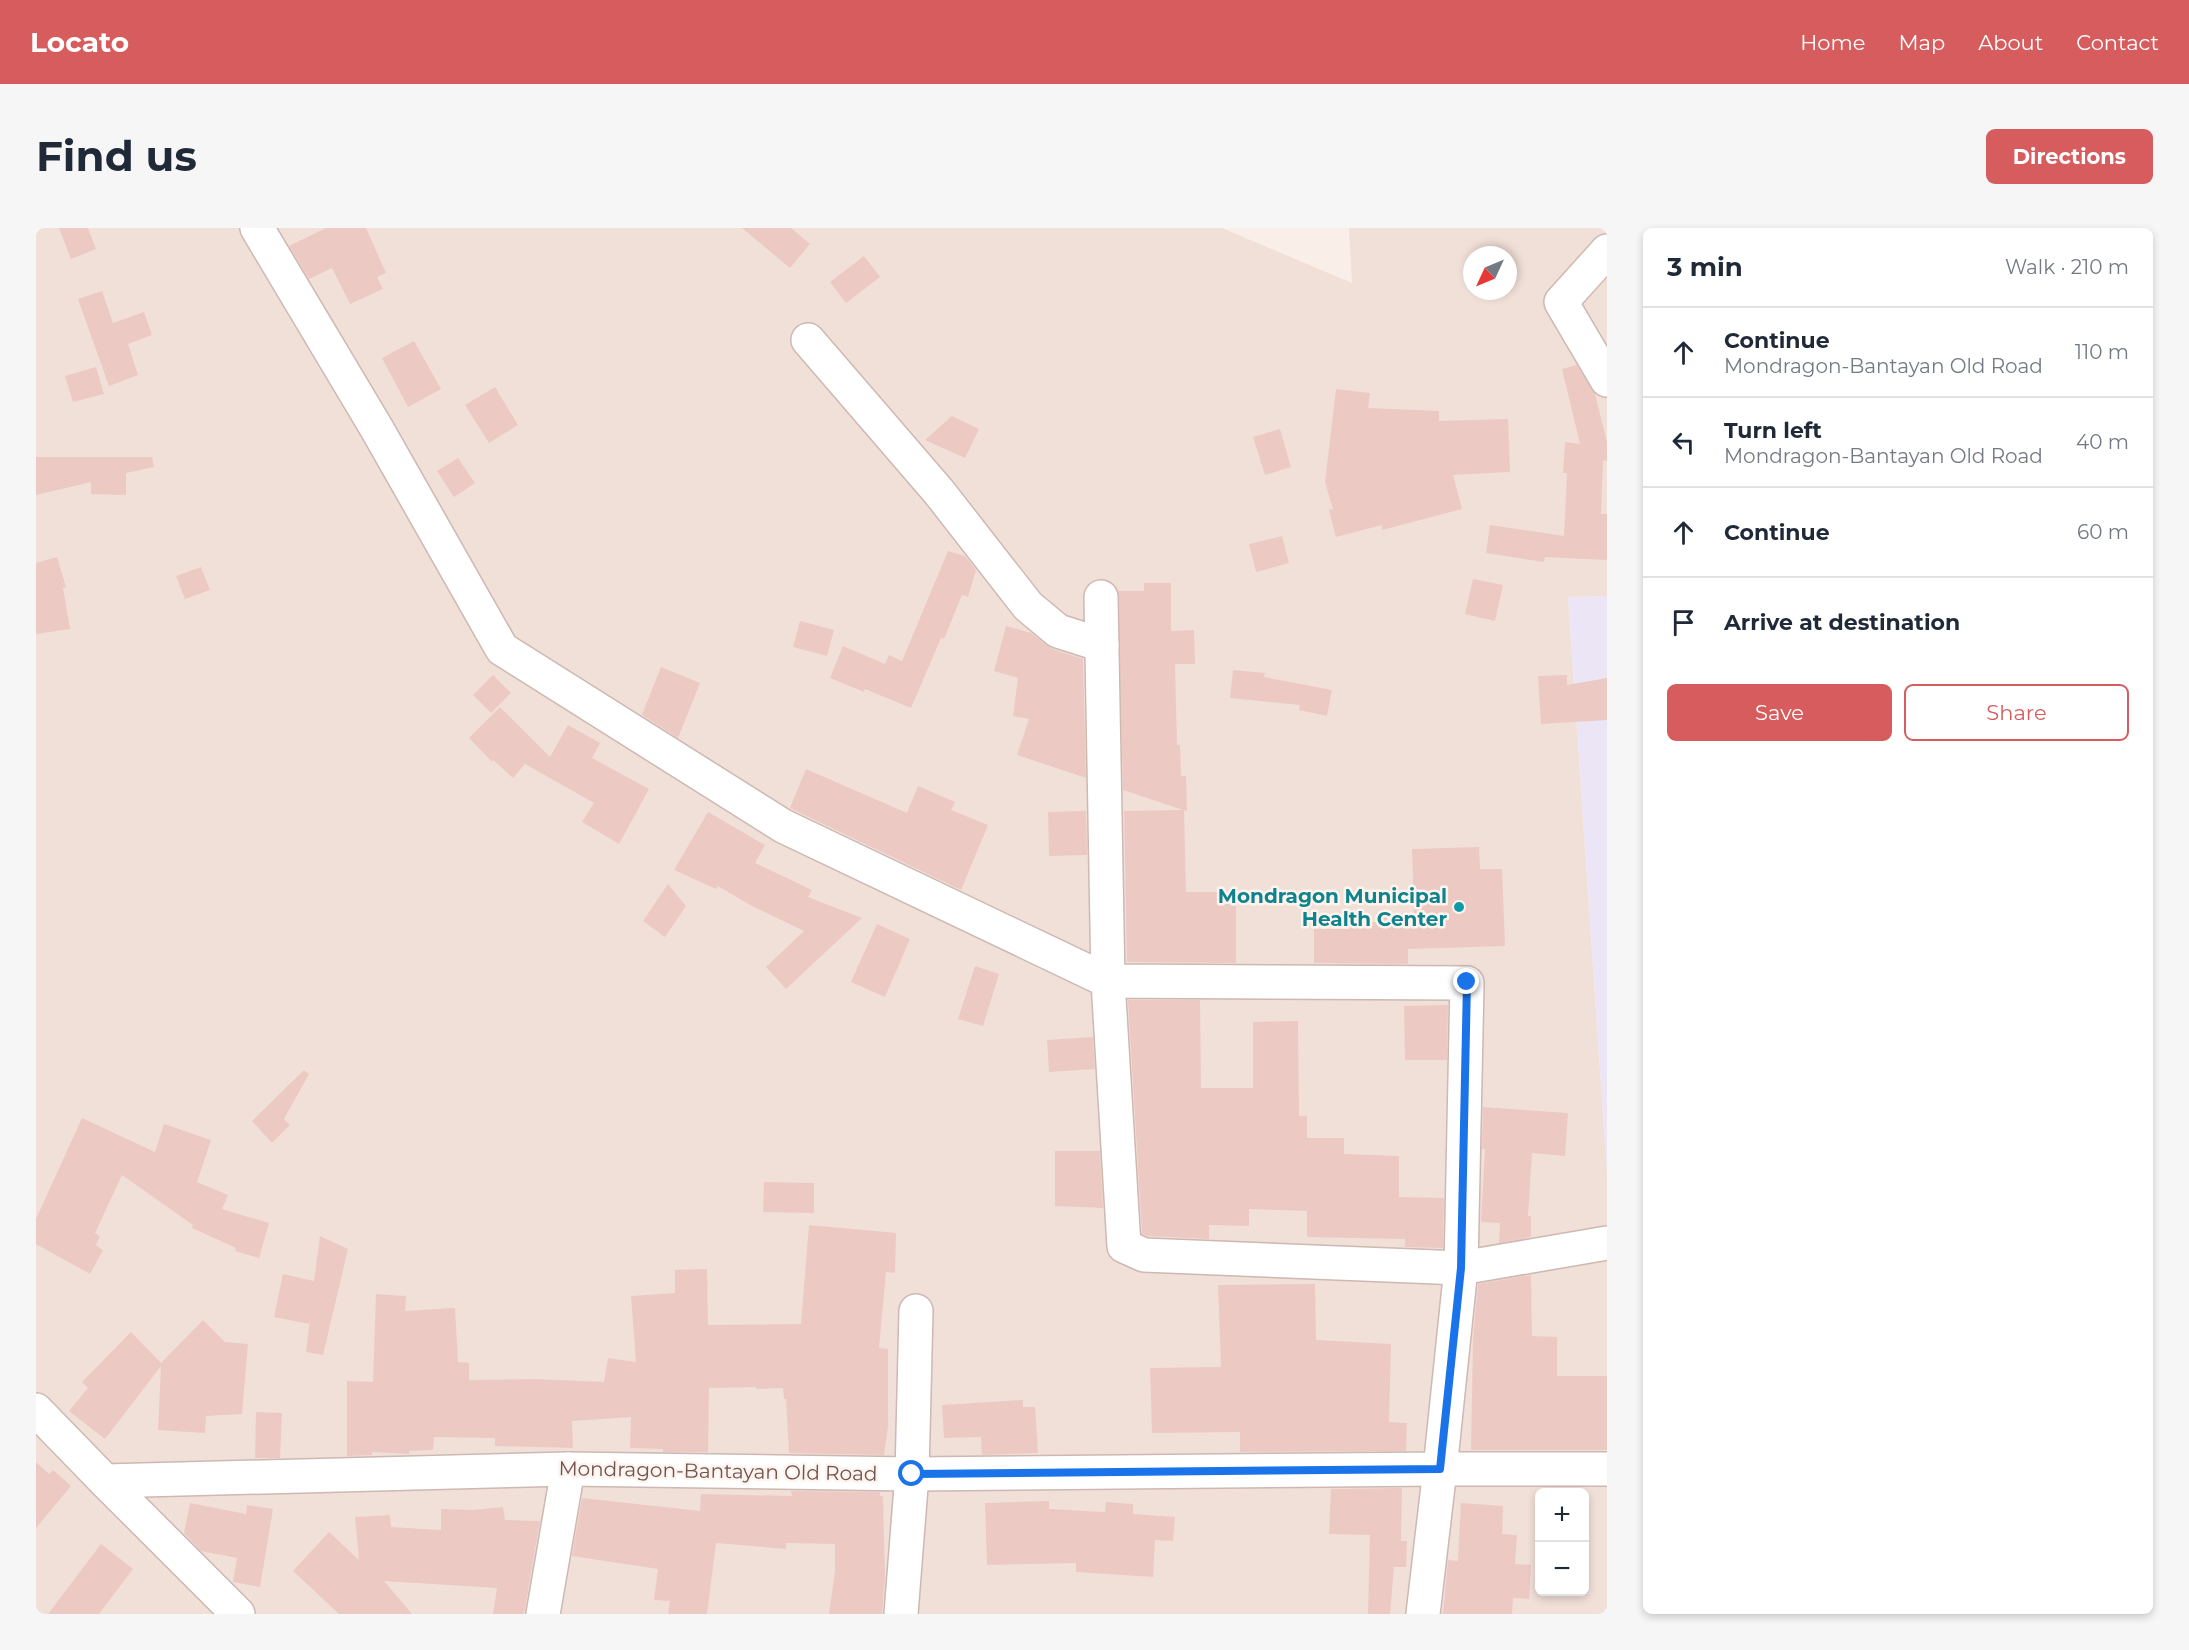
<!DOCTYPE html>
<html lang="en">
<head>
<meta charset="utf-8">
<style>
	body { margin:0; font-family:Montserrat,sans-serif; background:#f6f6f7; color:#1f2937 }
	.controls { position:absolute; right:18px; bottom:18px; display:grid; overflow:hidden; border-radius:9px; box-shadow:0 3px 9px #0003 }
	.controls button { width:54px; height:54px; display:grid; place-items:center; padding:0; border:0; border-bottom:2px solid #e0e1e3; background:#fff; color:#1f2937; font:30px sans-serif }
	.compass { position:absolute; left:1427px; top:18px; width:54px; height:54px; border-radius:50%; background:#fff; box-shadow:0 3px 9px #0003; rotate:226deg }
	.stop { position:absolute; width:18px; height:18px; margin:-14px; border:4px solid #1a73e8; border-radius:50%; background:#fff }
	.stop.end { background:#1a73e8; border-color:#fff; box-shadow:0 2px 6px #0008 }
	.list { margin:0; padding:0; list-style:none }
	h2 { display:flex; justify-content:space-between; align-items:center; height:78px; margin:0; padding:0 24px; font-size:26px }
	h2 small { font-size:20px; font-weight:400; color:#747a83 }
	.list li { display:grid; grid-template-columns:39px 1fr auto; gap:18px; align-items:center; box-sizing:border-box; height:90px; padding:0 24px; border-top:2px solid #e0e1e3 }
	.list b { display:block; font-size:22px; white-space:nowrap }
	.list p { margin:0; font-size:20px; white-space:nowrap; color:#747a83 }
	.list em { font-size:20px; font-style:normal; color:#747a83 }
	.actions { display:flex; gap:12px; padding:18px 24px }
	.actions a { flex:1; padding:14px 0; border:2px solid #d65c5d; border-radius:9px; text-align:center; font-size:21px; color:#d65c5d }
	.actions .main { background:#d65c5d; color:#fff }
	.icon { flex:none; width:33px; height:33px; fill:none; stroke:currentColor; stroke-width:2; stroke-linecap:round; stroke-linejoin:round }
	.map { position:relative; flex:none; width:1571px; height:1386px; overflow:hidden; border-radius:9px }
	header { display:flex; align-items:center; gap:36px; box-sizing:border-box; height:84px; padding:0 30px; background:#d65c5d; color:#fff }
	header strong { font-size:28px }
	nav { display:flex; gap:33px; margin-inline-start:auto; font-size:21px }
	.intro { display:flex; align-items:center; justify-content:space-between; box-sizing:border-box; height:144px; padding:0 36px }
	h1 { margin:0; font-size:42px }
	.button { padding:15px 27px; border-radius:9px; background:#d65c5d; color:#fff; font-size:21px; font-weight:700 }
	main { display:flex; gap:36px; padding:0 36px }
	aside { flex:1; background:#fff; border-radius:9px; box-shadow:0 3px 9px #0003 }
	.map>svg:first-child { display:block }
	.residential { fill:#f1e0d8; fill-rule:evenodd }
	.education { fill:#ece5f6 }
	.building { fill:#eccac3 }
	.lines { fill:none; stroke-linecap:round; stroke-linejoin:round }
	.minor-casing { stroke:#cdb8b2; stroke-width:36 }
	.tertiary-casing { stroke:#cdb8b2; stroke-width:36 }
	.minor { stroke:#fff; stroke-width:33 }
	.tertiary { stroke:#fff; stroke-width:33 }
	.route { stroke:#1a73e8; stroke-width:8 }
	.culture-dot { fill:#0f9aa8; stroke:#fdf4ee; stroke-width:2 }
	.labels { text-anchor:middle; stroke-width:5; stroke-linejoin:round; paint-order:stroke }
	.culture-label { font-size:20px; font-weight:bold; fill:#0d838f; stroke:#fdf4ee; text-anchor:end }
	.street-label { font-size:20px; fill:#71534f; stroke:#fdf4ee }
</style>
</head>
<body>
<header>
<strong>Locato</strong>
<nav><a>Home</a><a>Map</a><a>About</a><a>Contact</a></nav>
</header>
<div class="intro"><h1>Find us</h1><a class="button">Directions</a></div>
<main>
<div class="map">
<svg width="1571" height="1386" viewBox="0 0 1571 1386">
	<rect width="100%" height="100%" fill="#faefe8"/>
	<path class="residential" d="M0,0H1186L1316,55L1313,0H1571V368L1532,369L1571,946V1386H0ZM1436,27H1472V63H1436ZM1504,1264H1548V1364H1504Z"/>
	<polygon class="education" points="1571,368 1571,946 1532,369"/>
	<g class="building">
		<polygon points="23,0 52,0 60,21 35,31"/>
		<polygon points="290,0 330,0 350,45 341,49 347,61 314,76 296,40 273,51 253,18"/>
		<polygon points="706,0 755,0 774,16 754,40"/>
		<polygon points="828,28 844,49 810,75 794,54"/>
		<polygon points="66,63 77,95 108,84 116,107 92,116 102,147 73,158 42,71"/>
		<polygon points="378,113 405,161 372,179 346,130"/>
		<polygon points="1541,137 1559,166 1571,214 1571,233 1567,232 1565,286 1571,286 1571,332 1509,329 1508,334 1450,325 1454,297 1528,308 1531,245 1527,245 1529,214 1544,216 1526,141"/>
		<polygon points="60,139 68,166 37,174 29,148"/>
		<polygon points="459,159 482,197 453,215 429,177"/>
		<polygon points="1300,161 1334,165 1332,180 1403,183 1403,193 1472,191 1474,244 1417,247 1426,281 1346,302 1346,297 1300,309 1293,282 1297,281 1289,254"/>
		<polygon points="916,188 943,201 929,230 889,212"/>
		<polygon points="1244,201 1255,239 1229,247 1217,209"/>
		<polygon points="0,229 116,229 118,239 90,245 90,267 55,266 55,254 0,267"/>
		<polygon points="422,230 439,255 418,269 401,243"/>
		<polygon points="1246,308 1253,335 1220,344 1213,316"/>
		<polygon points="912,323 929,328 940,342 932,369 926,367 908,411 905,410 875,480 829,461 828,464 794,450 807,418 849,436 853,427 866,433"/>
		<polygon points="21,329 30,359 27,360 34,401 0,406 0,335"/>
		<polygon points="165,339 174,362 149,371 140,348"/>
		<polygon points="1437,351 1467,357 1459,393 1429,386"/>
		<polygon points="1108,355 1135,355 1135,403 1158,402 1159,436 1139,436 1141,517 1144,517 1145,548 1150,548 1151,583 1148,582 1150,664 1200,664 1200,735 1091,734 1088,583 1147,582 1087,562 1082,363 1108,363"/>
		<polygon points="764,393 798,402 791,428 757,419"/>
		<polygon points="970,398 995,405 1016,421 1047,431 1050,550 981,527 993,491 977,488 982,450 958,443"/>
		<polygon points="625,439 664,455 642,510 606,487"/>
		<polygon points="1197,442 1229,445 1228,449 1296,462 1291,488 1263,482 1264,477 1194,470"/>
		<polygon points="457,447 475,465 455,485 437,467"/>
		<polygon points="1531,447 1531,457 1571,450 1571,492 1505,496 1502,448"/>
		<polygon points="464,479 514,529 532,497 564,515 556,530 613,561 583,616 546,594 558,575 489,536 477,550 457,532 456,534 433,510"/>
		<polygon points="770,541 871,585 882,558 919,574 915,582 952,597 925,662 754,580"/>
		<polygon points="1050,583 1051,627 1013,628 1012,584"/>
		<polygon points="672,584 729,617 719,635 776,662 772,669 826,690 750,761 730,739 768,703 714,677 682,658 680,661 638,642"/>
		<polygon points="1443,619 1444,641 1466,641 1469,718 1372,721 1372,736 1278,735 1278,701 1314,701 1314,694 1340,694 1340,685 1378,685 1376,621"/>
		<polygon points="632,656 650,678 629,709 607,693"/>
		<polygon points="841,696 874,711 849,769 815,754"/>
		<polygon points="939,738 963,746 947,798 922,791"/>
		<polygon points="1092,772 1164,772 1165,860 1217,860 1217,794 1262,793 1263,888 1271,888 1271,910 1308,910 1308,926 1363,928 1363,969 1408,970 1407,1020 1369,1019 1369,1011 1271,1009 1271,983 1213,981 1213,998 1173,997 1173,1011 1112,1008 1106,1006"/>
		<polygon points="1412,777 1411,832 1369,832 1368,778"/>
		<polygon points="1057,809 1059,841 1013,844 1011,812"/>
		<polygon points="268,842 273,846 248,891 254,897 236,915 216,893"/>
		<polygon points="1447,879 1532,885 1529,928 1496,925 1492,988 1495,988 1495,1009 1463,1015 1464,995 1445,994 1449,921 1446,921"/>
		<polygon points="46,890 119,924 128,896 175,912 161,954 192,967 186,981 233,995 223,1030 199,1023 200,1020 156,1000 157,997 86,947 59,1005 64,1008 60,1017 67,1022 54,1046 0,1016 0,991"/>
		<polygon points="1019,923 1064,923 1067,980 1019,978"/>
		<polygon points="728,954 778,955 778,985 727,984"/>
		<polygon points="773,997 860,1005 859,1045 850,1044 843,1120 852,1121 852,1198 848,1227 753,1225 750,1171 748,1171 747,1160 720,1161 720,1159 673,1160 672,1224 627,1224 627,1221 594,1220 595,1189 536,1193 537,1220 459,1218 459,1210 398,1209 397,1222 373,1223 373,1226 336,1224 336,1227 311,1228 311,1153 337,1154 340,1066 370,1068 369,1083 419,1080 422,1134 433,1135 433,1152 499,1151 568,1154 572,1130 600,1134 595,1068 639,1065 639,1042 671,1041 672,1097 765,1096"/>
		<polygon points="284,1008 312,1021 287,1127 270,1124 274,1091 273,1096 238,1089 247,1046 278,1053"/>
		<polygon points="1495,1047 1496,1108 1521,1109 1521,1148 1571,1148 1571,1222 1435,1222 1437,1110 1442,1056"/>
		<polygon points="1279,1056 1280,1112 1355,1116 1353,1194 1371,1195 1370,1223 1204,1224 1204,1204 1116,1205 1114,1140 1185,1139 1182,1057"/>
		<polygon points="167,1092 189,1114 212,1116 206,1186 170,1188 169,1205 122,1202 125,1138 69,1211 33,1183 52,1160 46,1154 95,1104 125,1135"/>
		<polygon points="987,1172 987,1179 999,1179 1002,1225 946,1227 945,1209 908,1210 906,1177"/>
		<polygon points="220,1184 246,1185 244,1230 219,1230"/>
		<polygon points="0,1234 13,1246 17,1242 35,1258 0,1300"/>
		<polygon points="1366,1260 1365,1313 1371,1313 1370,1339 1358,1339 1354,1386 1332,1386 1334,1307 1293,1306 1295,1261"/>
		<polygon points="755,1263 844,1264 844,1268 847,1268 849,1350 846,1386 793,1386 799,1343 799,1316 750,1315 750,1321 680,1315 671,1386 632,1386 634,1373 618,1372 622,1341 536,1328 546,1270 664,1283 665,1266 756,1268"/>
		<polygon points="1013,1273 1013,1281 1069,1284 1070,1274 1097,1276 1097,1286 1139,1289 1137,1313 1119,1312 1117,1349 1040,1344 1040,1335 951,1337 949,1275"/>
		<polygon points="154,1275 210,1286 211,1277 237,1281 224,1359 197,1354 201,1330 165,1323 148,1305"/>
		<polygon points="1425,1275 1467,1278 1466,1306 1481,1307 1479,1336 1495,1337 1493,1371 1477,1370 1476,1386 1407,1386 1412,1332 1422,1333"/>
		<polygon points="467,1279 469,1292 504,1293 488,1386 457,1386 461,1360 348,1353 376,1386 303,1386 257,1343 293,1304 323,1332 319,1289 354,1287 355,1299 405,1302 405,1281 437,1282"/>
		<polygon points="65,1316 97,1341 63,1386 12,1386"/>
	</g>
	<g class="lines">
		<defs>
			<g id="minor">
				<polyline points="221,0 341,201 466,421 747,598 1072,753 1431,755 1425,1040 1108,1027 1088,1018 1072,753 1065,369"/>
				<polyline points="1571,23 1525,74 1571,152"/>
				<polyline points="772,112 903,264 992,378 1022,403 1066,417"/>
				<polyline points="69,1253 202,1386"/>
				<polyline points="507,1386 532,1241"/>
				<polyline points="865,1386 876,1246 880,1083"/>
				<polyline points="1387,1386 1404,1241 1571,1241"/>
			</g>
			<polyline id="tertiary" points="0,1182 69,1253 532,1241 876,1246 1404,1241 1425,1040 1571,1015"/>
		</defs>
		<use href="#minor" class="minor-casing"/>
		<use href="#tertiary" class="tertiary-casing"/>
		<use href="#minor" class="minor"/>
		<use href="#tertiary" class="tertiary"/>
	</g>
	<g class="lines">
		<polyline class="route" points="876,1246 1404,1241 1425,1040 1431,754"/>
	</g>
	<circle class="culture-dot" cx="1423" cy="679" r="6"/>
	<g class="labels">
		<g class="culture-label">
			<text x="1411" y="675">Mondragon Municipal<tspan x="1411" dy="23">Health Center</tspan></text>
		</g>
		<g class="street-label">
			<text transform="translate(682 1243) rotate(1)" y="7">Mondragon-Bantayan Old Road</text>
		</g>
	</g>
</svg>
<div class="controls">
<button>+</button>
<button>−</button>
</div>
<svg class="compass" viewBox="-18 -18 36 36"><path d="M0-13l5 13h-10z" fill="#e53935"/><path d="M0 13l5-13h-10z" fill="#747a83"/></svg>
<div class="stop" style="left:876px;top:1246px"></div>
<div class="stop end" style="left:1431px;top:754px"></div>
</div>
<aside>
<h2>3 min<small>Walk · 210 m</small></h2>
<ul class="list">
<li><svg class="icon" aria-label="ahead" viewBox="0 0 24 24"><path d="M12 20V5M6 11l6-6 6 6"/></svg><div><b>Continue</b><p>Mondragon-Bantayan Old Road</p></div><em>110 m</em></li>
<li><svg class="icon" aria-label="left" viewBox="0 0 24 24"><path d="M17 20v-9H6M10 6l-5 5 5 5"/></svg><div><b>Turn left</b><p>Mondragon-Bantayan Old Road</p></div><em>40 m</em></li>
<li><svg class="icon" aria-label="ahead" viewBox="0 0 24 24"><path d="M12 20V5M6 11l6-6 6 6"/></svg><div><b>Continue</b></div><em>60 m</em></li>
<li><svg class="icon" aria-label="arrive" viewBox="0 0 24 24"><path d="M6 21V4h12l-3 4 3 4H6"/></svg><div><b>Arrive at destination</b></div></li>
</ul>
<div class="actions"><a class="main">Save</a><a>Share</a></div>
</aside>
</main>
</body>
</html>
